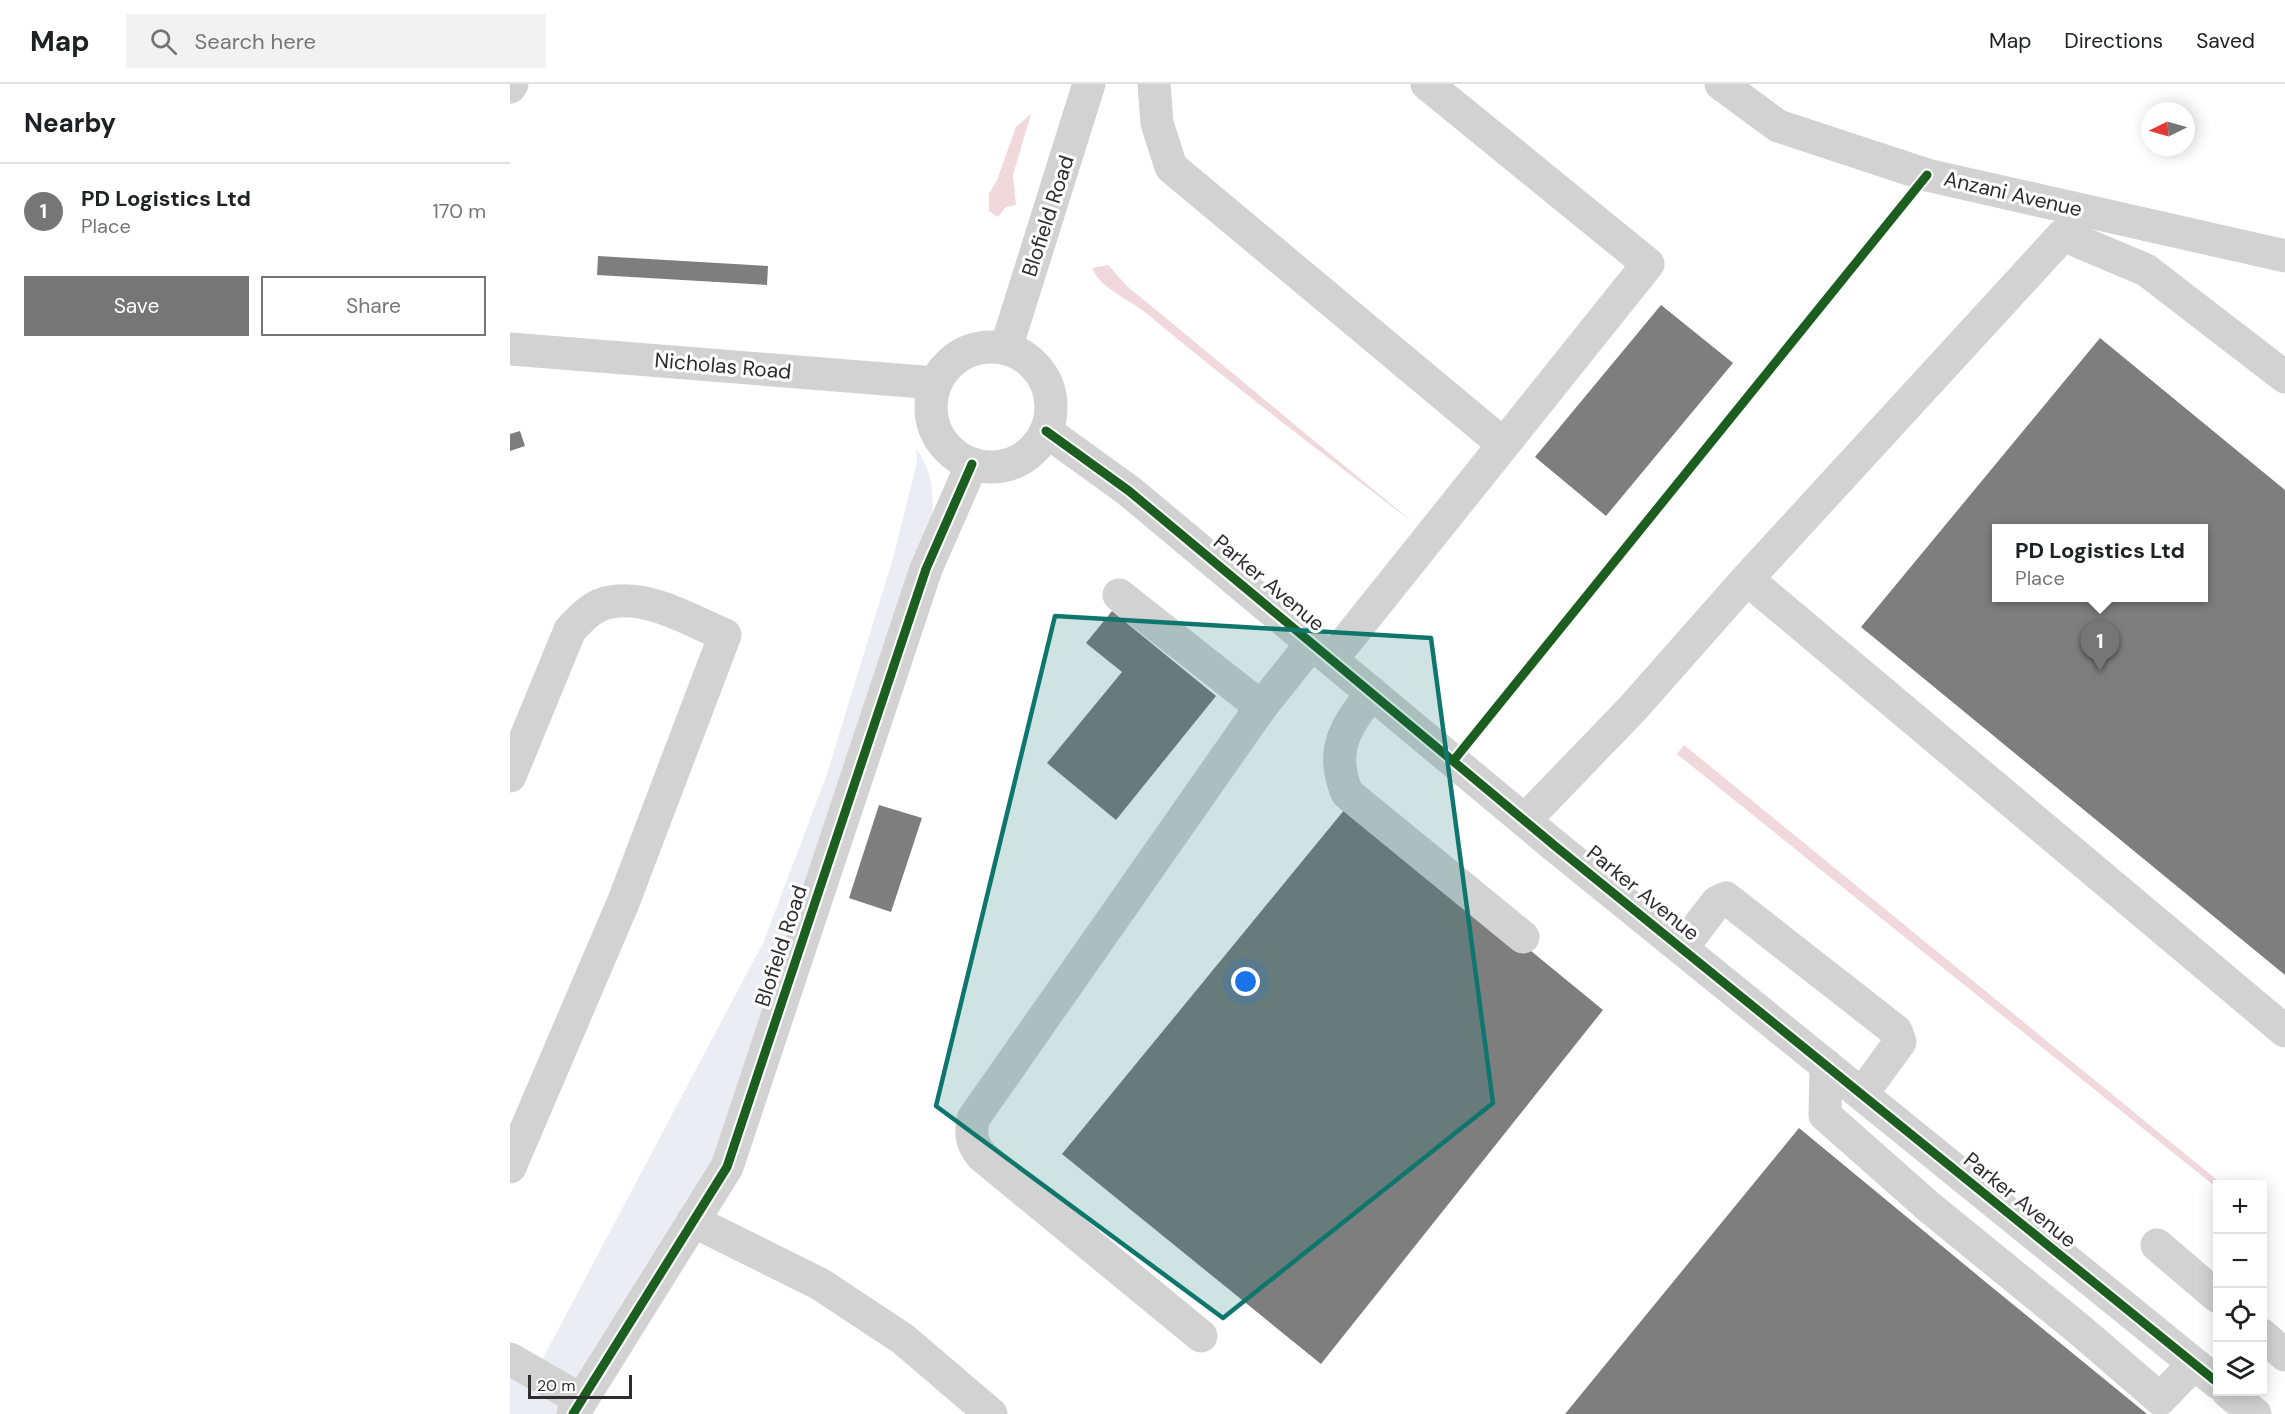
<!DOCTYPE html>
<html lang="en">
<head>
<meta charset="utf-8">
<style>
	body { margin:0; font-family:"DM Sans",sans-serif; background:#f2f2f2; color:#202124 }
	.controls { position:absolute; right:18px; bottom:18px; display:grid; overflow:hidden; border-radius:0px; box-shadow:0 3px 15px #0003 }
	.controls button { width:54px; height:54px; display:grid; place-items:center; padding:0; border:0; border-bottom:2px solid #e0e0e0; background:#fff; color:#202124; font:30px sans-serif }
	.compass { position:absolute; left:1631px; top:18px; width:54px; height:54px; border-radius:50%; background:#fff; box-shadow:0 3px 15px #0003; rotate:265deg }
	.scale { position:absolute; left:18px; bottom:15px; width:104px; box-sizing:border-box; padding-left:6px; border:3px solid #2d2d2d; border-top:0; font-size:16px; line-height:21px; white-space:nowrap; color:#2d2d2d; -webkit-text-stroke:4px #fff; paint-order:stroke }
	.you { position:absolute; left:736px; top:898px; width:21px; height:21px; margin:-15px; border:4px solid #fff; border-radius:50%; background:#1a73e8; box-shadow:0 0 0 9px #1a73e833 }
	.badge { display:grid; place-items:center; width:39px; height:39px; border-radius:50%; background:#767676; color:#fff; font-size:20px; font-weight:700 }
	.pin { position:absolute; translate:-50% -50px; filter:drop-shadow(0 2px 3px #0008) }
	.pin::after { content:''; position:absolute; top:32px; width:21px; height:18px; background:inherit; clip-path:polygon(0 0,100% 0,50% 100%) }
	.popup { position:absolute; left:1482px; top:440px; width:216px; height:78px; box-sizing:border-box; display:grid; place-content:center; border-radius:0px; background:#fff; filter:drop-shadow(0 2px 4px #0005); font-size:20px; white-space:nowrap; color:#757577 }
	.popup b { font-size:22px; color:#202124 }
	.popup::after { content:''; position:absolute; left:50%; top:100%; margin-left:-12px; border:12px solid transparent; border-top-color:#fff }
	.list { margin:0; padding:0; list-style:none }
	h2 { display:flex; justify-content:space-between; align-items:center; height:78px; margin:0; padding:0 24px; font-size:26px }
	h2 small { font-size:20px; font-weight:400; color:#757577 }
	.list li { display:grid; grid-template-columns:39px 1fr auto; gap:18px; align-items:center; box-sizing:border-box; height:96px; padding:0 24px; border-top:2px solid #e0e0e0 }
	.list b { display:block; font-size:22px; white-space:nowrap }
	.list p { margin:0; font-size:20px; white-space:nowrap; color:#757577 }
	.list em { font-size:20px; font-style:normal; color:#757577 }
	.actions { display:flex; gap:12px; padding:18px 24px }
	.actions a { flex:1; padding:14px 0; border:2px solid #767676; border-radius:0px; text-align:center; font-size:21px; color:#767676 }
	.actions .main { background:#767676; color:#fff }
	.icon { flex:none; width:33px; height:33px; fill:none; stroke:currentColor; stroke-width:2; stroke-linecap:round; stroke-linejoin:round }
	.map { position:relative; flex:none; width:1775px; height:1330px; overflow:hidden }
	header { display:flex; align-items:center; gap:36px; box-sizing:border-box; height:84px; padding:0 30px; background:#fff; border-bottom:2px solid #e0e0e0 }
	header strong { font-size:28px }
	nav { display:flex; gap:33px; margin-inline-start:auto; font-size:21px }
	.search { width:420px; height:54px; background:#f2f2f2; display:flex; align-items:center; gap:15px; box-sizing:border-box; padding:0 21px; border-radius:0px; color:#757577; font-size:22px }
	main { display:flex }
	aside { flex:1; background:#fff }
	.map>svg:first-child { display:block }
	.green { fill:#ebecf4 }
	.water { fill:#f0d8db }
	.building { fill:#7e7e7e; fill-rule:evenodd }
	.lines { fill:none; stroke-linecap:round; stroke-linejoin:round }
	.minor { stroke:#d2d2d2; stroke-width:33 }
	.cycleway-casing { stroke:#fff; stroke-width:13 }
	.cycleway { stroke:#1b5e20; stroke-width:9 }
	.marked { fill:#0f766e; fill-opacity:0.2; stroke:#0f766e; stroke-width:4.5; stroke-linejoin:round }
	.labels { text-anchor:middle; stroke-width:6; stroke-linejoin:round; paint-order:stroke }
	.street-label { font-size:21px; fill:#2d2d2d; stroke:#fff }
</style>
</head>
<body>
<header>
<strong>Map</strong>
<div class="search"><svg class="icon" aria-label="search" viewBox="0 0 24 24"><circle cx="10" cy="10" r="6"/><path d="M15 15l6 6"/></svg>Search here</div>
<nav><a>Map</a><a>Directions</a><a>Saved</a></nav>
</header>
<main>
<aside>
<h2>Nearby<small></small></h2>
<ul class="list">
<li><span class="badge">1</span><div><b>PD Logistics Ltd</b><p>Place</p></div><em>170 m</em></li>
</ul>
<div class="actions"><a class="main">Save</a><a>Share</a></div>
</aside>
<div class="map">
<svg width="1775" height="1330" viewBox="0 0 1775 1330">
	<rect width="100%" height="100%" fill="#fff"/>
	<path class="green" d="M406,364C426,393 424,416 420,449L217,1053L50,1330H0V1261L32,1276L254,857L317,690L383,474L407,378Z"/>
	<g class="water">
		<polygon points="521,30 503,91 506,121 496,123 488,133 479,127 479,110 487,96 506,43"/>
		<path d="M598,181L617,202L905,440C814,371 724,302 636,229C617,214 591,205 582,184Z"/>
		<polygon points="1174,661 1712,1100 1708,1100 1707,1104 1167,670"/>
	</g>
	<g class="building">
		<polygon points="88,172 258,182 257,201 87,191"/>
		<polygon points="1151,221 1223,279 1096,432 1025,373"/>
		<path d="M1590,254L1775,406V891L1351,543ZM1486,444H1694V514H1486Z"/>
		<polygon points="10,347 15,362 0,367 0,350"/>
		<polygon points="602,527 706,612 606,736 537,679 612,588 576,559"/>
		<polygon points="840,719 1093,926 811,1280 552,1070"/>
		<polygon points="369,721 412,734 381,828 339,814"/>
		<polygon points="1289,1044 1478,1200 1637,1330 1055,1330"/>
	</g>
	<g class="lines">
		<g class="minor">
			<polyline points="644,0 647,39 661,83 993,360"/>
			<polyline points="1211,0 1268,42 1417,91 1775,172"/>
			<polyline points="0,3 2,0"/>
			<circle cx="481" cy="323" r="60"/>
			<polyline points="496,264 579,0"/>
			<polyline points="0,265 425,299"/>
			<polyline points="536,347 619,407 1045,762 1708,1299"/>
			<polyline points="1237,495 1775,947"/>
			<polyline points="609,511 751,623 802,559"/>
			<polyline points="822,575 1138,180 917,0"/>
			<path d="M862,609C836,642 819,666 837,709L1013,853"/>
			<path d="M0,692L60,546C71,534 84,520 101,518C140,511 181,537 215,551L113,819L0,1083"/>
			<polyline points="1016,735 1123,624 1237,495 1553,151 1636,186 1775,293"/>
			<polyline points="1172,864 1207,818 1216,814 1386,947 1390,958 1352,1010"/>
			<polyline points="1316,981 1315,1031 1419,1123 1570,1246 1650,1315 1684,1280"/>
			<polyline points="183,1137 310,1200 393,1255 481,1330"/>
			<polyline points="1647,1161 1708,1213"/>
			<polyline points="1752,1251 1775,1271"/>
			<path d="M691,1252L472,1072C462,1060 460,1051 463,1035L751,623"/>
			<polyline points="0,1275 71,1316"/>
			<polyline points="1718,1308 1745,1330"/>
			<polyline points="63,1330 217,1083 416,485 462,380"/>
		</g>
		<defs>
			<g id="cycleway">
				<polyline points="536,347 619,407 1045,762 1708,1299"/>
				<polyline points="944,676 1417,91"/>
				<polyline points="63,1330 217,1083 416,485 462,380"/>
			</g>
		</defs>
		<use href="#cycleway" class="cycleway-casing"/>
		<use href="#cycleway" class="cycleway"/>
	</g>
	<path class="marked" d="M545,532L921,554L983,1019L713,1234L426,1022Z"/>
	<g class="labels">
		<g class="street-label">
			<text transform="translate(1503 110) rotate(13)" y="7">Anzani Avenue</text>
			<text transform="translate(538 132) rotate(-72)" y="7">Blofield Road</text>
			<text transform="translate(213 282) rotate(5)" y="7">Nicholas Road</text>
			<text transform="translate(759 499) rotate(40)" y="7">Parker Avenue</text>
			<text transform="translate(1133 809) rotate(39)" y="7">Parker Avenue</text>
			<text transform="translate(271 862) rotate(-72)" y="7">Blofield Road</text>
			<text transform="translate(1510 1116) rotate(39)" y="7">Parker Avenue</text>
		</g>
	</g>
</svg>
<div class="controls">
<button>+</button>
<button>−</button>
<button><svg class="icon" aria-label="locate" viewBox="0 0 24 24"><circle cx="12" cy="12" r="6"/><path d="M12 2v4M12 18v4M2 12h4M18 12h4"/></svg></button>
<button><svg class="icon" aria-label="layers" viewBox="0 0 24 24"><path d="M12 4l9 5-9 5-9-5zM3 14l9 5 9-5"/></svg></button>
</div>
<svg class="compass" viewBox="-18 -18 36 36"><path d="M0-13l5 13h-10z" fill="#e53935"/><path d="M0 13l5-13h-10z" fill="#757577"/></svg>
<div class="scale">20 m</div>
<div class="you"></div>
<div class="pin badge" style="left:1590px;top:587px">1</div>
<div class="popup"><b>PD Logistics Ltd</b>Place</div>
</div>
</main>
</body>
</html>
